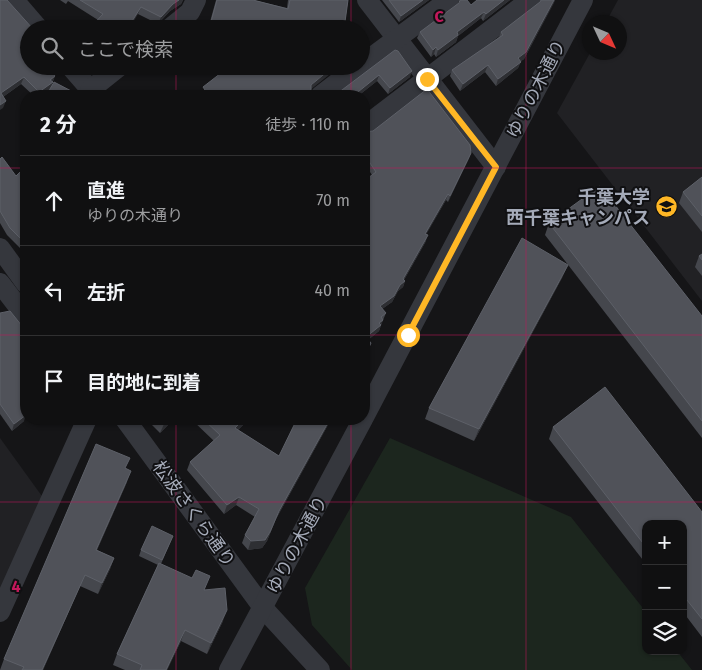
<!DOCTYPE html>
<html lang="ja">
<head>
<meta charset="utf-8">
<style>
	body { margin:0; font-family:"Fira Sans","Noto Sans JP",sans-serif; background:#19191a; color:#f1f3f6 }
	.controls { position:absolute; right:15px; bottom:15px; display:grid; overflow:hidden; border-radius:10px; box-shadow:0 1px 4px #0004 }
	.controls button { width:45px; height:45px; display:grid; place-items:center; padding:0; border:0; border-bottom:1px solid #303031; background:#101011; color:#f1f3f6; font:25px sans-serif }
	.compass { position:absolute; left:582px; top:15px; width:45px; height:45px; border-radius:50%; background:#101011; box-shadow:0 1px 4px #0004; rotate:134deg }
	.stop { position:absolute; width:15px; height:15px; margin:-11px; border:4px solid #ffb725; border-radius:50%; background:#fff }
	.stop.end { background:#ffb725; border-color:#fff; box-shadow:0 1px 5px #0008 }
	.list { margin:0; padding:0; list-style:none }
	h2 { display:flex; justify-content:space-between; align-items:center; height:65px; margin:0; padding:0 20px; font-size:21px }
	h2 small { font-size:16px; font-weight:400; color:#9c9d9f }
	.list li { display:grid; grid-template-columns:32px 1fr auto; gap:15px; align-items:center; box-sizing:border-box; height:90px; padding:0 20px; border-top:1px solid #303031 }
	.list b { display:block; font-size:19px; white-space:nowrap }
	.list p { margin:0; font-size:16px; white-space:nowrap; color:#9c9d9f }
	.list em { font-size:16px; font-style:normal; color:#9c9d9f }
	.icon { flex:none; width:28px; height:28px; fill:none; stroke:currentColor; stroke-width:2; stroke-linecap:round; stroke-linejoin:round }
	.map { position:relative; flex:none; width:702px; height:670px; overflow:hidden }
	.search { position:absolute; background:#101011; box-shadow:0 1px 4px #0004; left:20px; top:20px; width:350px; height:55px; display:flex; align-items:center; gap:12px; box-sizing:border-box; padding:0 18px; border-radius:28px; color:#9c9d9f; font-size:19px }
	.panel { position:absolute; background:#101011; box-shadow:0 1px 4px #0004; left:20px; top:90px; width:350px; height:335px; border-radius:20px }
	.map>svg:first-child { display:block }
	.built { fill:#212124 }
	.grass { fill:#1c261e }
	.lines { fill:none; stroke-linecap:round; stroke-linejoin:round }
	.minor { stroke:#35373d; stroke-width:20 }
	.wall { fill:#45474d }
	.shaded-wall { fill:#2e2f33 }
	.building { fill:#505259; stroke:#5d6068 }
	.route { stroke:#ffb725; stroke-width:6 }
	.grid { fill:none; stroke:#c2185b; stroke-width:1; stroke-opacity:0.55 }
	.labels { text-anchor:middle; stroke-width:4; stroke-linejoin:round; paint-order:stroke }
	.street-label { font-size:18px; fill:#a5abb9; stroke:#101012 }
	.poi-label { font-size:18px; font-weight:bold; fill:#a5abb9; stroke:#101012; text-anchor:end }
	.grid-label { font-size:16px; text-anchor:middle; font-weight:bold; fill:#c2185b; stroke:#101012; stroke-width:4; stroke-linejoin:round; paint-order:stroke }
</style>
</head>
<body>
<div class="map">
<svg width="702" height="670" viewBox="0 0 702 670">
	<rect width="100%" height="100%" fill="#151517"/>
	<g class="built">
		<polygon points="618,0 702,0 702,301 557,113 590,53 620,52 620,22 606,22"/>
		<polygon points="0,438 44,499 0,597"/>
	</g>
	<polygon class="grass" points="390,438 571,517 646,612 646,651 677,651 692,670 352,670 312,625 305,588"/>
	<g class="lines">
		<g class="minor">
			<polyline points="14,0 39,29"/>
			<polyline points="367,0 496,167"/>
			<polyline points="169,29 190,12 196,0"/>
			<polyline points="361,65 449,0"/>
			<polyline points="70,66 96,96"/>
			<polyline points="90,90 120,66"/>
			<polyline points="320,96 359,66"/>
			<polyline points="364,127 530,0"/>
			<polyline points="0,248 26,284"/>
			<polyline points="0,283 26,317"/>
			<polyline points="364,417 583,0"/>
			<polyline points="125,419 264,609 320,670"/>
			<polyline points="0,612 87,419"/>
			<polyline points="229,670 363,419"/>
		</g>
	</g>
	<g class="wall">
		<polygon points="0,0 29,29 29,66 55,76 50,89 40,96 34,96 21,84 3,97 3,108"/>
		<polygon points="60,0 183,0 181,4 170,11 158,24 138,14 98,20 68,1 66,4"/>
		<polygon points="216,0 253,0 287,8 288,0 348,0 344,29 208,29"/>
		<polygon points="382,0 429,0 399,22"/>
		<polygon points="477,0 510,0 483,21 481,18 458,36 456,42 436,57 434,54 431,57 417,38 420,32 471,5"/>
		<polygon points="541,0 555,0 524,59 521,61 518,68 496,86 485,72 460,91 450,76 452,70 499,37 501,32 540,2"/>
		<polygon points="395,50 410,77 388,94 377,81 358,96"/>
		<polygon points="86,66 102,66 95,71 88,69"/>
		<polygon points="364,132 471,153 448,202 446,200 426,234 426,241 404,280 405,281 403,287 398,291 392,302 382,309 386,313 381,325 379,331 368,340 369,349 364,359 372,175 364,163"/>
		<polygon points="0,159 16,176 26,242 20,248 7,235 0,223"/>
		<polygon points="702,177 702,232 679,203 683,192"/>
		<polygon points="549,223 702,316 702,438 545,235"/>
		<polygon points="702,254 702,276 695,267 699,256"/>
		<polygon points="563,276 474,441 425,419 429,408"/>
		<polygon points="0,313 24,421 12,431 0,414"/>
		<polygon points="147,419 174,419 160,433 147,420"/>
		<polygon points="191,419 248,419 247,421 238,430 279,456 329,423 276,519 267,541 262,548 248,550 242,543 245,535 255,517 236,505 224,514 187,470 190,462 214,441"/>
		<polygon points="553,427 702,512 702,637 683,612 683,524 646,524 646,564 549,439"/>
		<polygon points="126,468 127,482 97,550 114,558 110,569 98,594 80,586 43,670 0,670 4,659"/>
		<polygon points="173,536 161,564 205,590 223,621 207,654 181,641 167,670 125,670 113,665 117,654 158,565 139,556 141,550"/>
	</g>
	<g class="shaded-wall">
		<polygon points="179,0 183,0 181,4 170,11 158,24 161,17 173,4"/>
		<polygon points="423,0 429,0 399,22 401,16"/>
		<polygon points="504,0 510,0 483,21 486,14"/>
		<polygon points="554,0 555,0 554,3 524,59 516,65 518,58"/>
		<polygon points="141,7 138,14 129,29 127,29"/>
		<polygon points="484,12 481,18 458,36 456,42 436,57 438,50 457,32"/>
		<polygon points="436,47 434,54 431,57 433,50"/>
		<polygon points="521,62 518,68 496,86 498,79"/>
		<polygon points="488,65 485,72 460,91 463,84"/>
		<polygon points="96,66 102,66 95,71"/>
		<polygon points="334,66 340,66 309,91 311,85"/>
		<polygon points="412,71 410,77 388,94 390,88"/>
		<polygon points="379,75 377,81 358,96 353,96"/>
		<polygon points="55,76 50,89 40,96 37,96 39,92"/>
		<polygon points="24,77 21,84 0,99 1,93"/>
		<polygon points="6,101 3,108 0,110 0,105"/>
		<polygon points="471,153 469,159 448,202 450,196"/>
		<polygon points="448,194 446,200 423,240 425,234"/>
		<polygon points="428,235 426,241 402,283 405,281 403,287 398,291 392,302 378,312 380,306 403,279"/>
		<polygon points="26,237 26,242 20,248 23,241"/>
		<polygon points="568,265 563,276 474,441 479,429"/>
		<polygon points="383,320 379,331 364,343 366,337"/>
		<polygon points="26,415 24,421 12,431 14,424"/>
		<polygon points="169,419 174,419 160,433 164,424"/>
		<polygon points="244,419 248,419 247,421 232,436 235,428"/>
		<polygon points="330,419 331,419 329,423 276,519 267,541 262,548 248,550 251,541 279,511"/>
		<polygon points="131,471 127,482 92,561 96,550"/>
		<polygon points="239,497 236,505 224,514 227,505"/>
		<polygon points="114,558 110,569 98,594 102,583"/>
		<polygon points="85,575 80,586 43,670 42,670"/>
		<polygon points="227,610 223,621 207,654 211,643"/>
		<polygon points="185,630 181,641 167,670 166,670"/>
	</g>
	<g class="building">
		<polygon points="0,0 7,0 33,29 29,29 29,40 27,42 29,44 29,66 47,66 55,76 50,80 53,82 39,92 24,77 1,93 6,101 0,105"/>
		<polygon points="80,0 179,0 173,4 161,17 141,7 127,29 89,29 103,14"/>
		<polygon points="217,0 253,0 288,9 290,0 348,0 344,29 209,29"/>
		<polygon points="389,0 423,0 401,16"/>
		<polygon points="460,0 467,0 471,5 477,0 504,0 486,14 484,12 457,32 458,35 438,50 436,47 433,50 420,32 459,3"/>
		<polygon points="541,0 554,0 526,52 518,58 521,62 498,79 488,65 463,84 452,70 503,35 501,32 540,2"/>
		<polygon points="395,50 398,51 412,71 390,88 379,75 353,96 334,96"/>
		<polygon points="230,66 334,66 311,85 311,92 312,96 196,96 205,90 203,87"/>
		<polygon points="54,82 77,94 76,96 46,96"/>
		<polygon points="427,89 470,145 471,153 450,196 448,194 425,234 428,235 403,279 405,281 400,285 394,296 380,306 386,313 381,317 383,320 379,323 381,325 366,337 371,343 364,358 364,181 376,172 364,154 364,132 373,131"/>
		<polygon points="2,157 16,176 26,166 26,237 23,241 10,228 0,211 0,159"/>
		<polygon points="702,177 702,216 683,192"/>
		<polygon points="600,186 702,316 702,421 549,223"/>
		<polygon points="522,238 568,265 479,429 429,408"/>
		<polygon points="702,254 702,260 699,256"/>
		<polygon points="10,311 26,331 26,364 25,364 26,366 26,409 24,411 26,415 14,424 0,404 0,313"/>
		<polygon points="605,387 702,512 702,619 683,595 683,524 646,524 646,547 553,427"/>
		<polygon points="158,419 169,419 164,424"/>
		<polygon points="203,419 244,419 235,428 279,456 297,419 330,419 279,511 270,532 265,540 251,541 245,535 259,509 239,497 227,505 190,462 220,435"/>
		<polygon points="96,444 130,458 125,468 131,471 96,550 114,558 102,583 85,575 42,670 22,670 24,667 4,659"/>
		<polygon points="152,526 173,536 162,560 141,550"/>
		<polygon points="159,563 192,578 196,570 210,576 204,590 225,588 227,610 211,643 185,630 166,670 140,670 142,665 117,654"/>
	</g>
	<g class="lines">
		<polyline class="route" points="408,335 496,167 427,79"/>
	</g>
	<path class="grid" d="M176,0V29M351,0V29M526,0V670M176,66V96M351,66V96M0,168H26M364,168H702M0,335H26M364,335H702M176,419V670M351,419V670M0,502H702"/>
	<defs>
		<symbol id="university-disc" viewBox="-11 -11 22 22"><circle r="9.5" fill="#ffb725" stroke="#101012"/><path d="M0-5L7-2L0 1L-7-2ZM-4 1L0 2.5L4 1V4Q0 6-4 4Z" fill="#111"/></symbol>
	</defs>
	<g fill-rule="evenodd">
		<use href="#university-disc" x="654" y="194" width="25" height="25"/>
	</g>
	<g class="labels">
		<g class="street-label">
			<text transform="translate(536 89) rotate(-63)" y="6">ゆりの木通り</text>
			<text transform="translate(194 514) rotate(54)" y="6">松波さくら通り</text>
			<text transform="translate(297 545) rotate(-62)" y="6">ゆりの木通り</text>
		</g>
		<g class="poi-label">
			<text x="650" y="203">千葉大学<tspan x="650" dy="21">西千葉キャンパス</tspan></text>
		</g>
	</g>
	<g class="grid-label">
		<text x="439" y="22">C</text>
		<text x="16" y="592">4</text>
	</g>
</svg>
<div class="controls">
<button>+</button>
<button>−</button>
<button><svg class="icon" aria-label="layers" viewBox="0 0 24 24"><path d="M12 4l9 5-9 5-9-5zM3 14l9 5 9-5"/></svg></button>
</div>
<svg class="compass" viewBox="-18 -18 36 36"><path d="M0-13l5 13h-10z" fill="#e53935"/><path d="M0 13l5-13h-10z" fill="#9c9d9f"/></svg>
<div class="stop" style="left:408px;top:335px"></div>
<div class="stop end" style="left:427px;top:79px"></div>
<div class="search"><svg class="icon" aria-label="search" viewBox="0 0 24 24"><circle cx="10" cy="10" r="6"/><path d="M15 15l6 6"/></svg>ここで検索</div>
<section class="panel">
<h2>2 分<small>徒歩 · 110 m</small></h2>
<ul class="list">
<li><svg class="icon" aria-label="ahead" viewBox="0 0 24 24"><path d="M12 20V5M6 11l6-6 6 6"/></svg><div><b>直進</b><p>ゆりの木通り</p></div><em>70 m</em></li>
<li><svg class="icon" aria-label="left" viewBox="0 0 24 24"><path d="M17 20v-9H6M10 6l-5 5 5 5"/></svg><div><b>左折</b></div><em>40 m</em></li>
<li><svg class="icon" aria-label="arrive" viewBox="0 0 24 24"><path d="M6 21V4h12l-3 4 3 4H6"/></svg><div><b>目的地に到着</b></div></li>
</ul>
</section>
</div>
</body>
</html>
